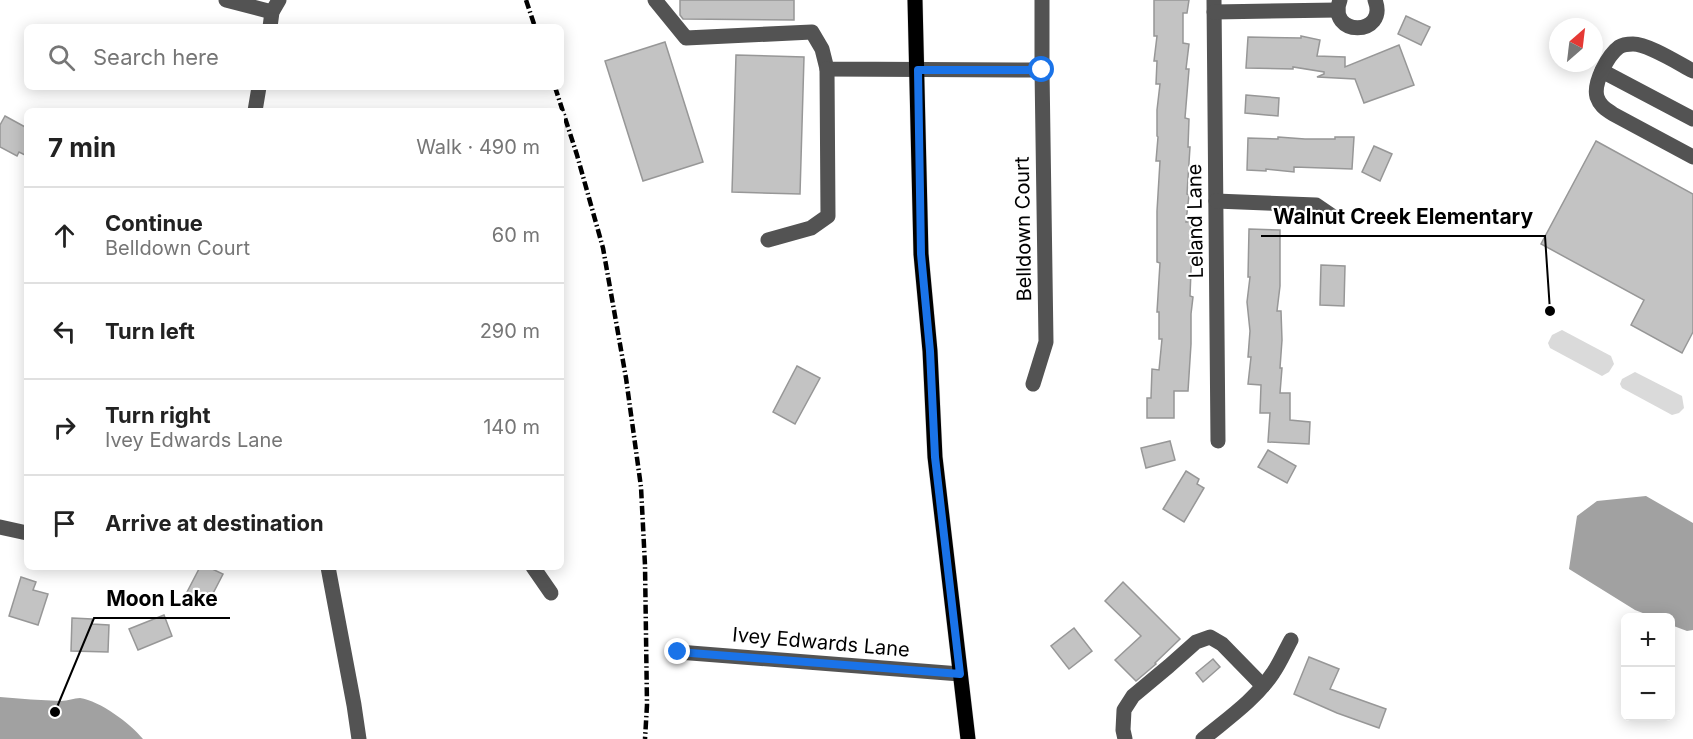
<!DOCTYPE html>
<html lang="en">
<head>
<meta charset="utf-8">
<style>
	body { margin:0; font-family:Inter,sans-serif; background:#f6f6f6; color:#222 }
	.controls { position:absolute; right:18px; bottom:18px; display:grid; overflow:hidden; border-radius:9px; box-shadow:0 3px 15px #0003 }
	.controls button { width:54px; height:54px; display:grid; place-items:center; padding:0; border:0; border-bottom:2px solid #e0e0e0; background:#fff; color:#222; font:30px sans-serif }
	.compass { position:absolute; left:1549px; top:18px; width:54px; height:54px; border-radius:50%; background:#fff; box-shadow:0 3px 15px #0003; rotate:28deg }
	.stop { position:absolute; width:18px; height:18px; margin:-14px; border:4px solid #1a73e8; border-radius:50%; background:#fff }
	.stop.end { background:#1a73e8; border-color:#fff; box-shadow:0 2px 6px #0008 }
	.list { margin:0; padding:0; list-style:none }
	h2 { display:flex; justify-content:space-between; align-items:center; height:78px; margin:0; padding:0 24px; font-size:26px }
	h2 small { font-size:20px; font-weight:400; color:#767676 }
	.list li { display:grid; grid-template-columns:39px 1fr auto; gap:18px; align-items:center; box-sizing:border-box; height:96px; padding:0 24px; border-top:2px solid #e0e0e0 }
	.list b { display:block; font-size:22px; white-space:nowrap }
	.list p { margin:0; font-size:20px; white-space:nowrap; color:#767676 }
	.list em { font-size:20px; font-style:normal; color:#767676 }
	.icon { flex:none; width:33px; height:33px; fill:none; stroke:currentColor; stroke-width:2; stroke-linecap:round; stroke-linejoin:round }
	.map { position:relative; flex:none; width:1693px; height:739px; overflow:hidden }
	.search { position:absolute; background:#fff; box-shadow:0 3px 15px #0003; left:24px; top:24px; width:540px; height:66px; display:flex; align-items:center; gap:15px; box-sizing:border-box; padding:0 21px; border-radius:9px; color:#767676; font-size:22px }
	.panel { position:absolute; background:#fff; box-shadow:0 3px 15px #0003; left:24px; top:108px; width:540px; height:462px; border-radius:9px }
	.map>svg:first-child { display:block }
	.green { fill:#dadada }
	.water { fill:#a1a1a1 }
	.building { fill:#c3c3c3; stroke:#979797; stroke-width:1.5 }
	.lines { fill:none; stroke-linecap:round; stroke-linejoin:round }
	.major-casing { stroke:#dbdbdb; stroke-width:16 }
	.minor { stroke:#535353; stroke-width:15 }
	.major { stroke:#000; stroke-width:15 }
	.rail { stroke:#000; stroke-width:4.5; stroke-dasharray:9 3 1.5 3; stroke-linecap:butt }
	.route { stroke:#1a73e8; stroke-width:8 }
	.labels { text-anchor:middle; stroke-width:4.5; stroke-linejoin:round; paint-order:stroke }
	.street-label { font-size:20px; fill:#000; stroke:#fff }
	.leader { fill:none; stroke:#000; stroke-width:2 }
	.callout-dot { fill:#000; stroke:#fff; stroke-width:2 }
	.callout-label { font-size:21px; text-anchor:middle; font-weight:bold; fill:#000; stroke:#fff; stroke-width:4.5; stroke-linejoin:round; paint-order:stroke }
</style>
</head>
<body>
<div class="map">
<svg width="1693" height="739" viewBox="0 0 1693 739">
	<rect width="100%" height="100%" fill="#fff"/>
	<g class="green">
		<polygon points="1562,330 1611,356 1614,364 1609,372 1602,376 1550,348 1548,343 1552,335"/>
		<polygon points="1635,372 1682,396 1684,408 1679,413 1672,415 1622,388 1620,384 1622,379"/>
	</g>
	<g class="water">
		<polygon points="1646,496 1693,523 1693,630 1687,631 1671,625 1670,618 1653,617 1635,610 1569,569 1577,516 1597,501"/>
		<path d="M0,697C21,699 41,700 61,701C68,701 74,698 80,698C100,701 130,723 143,739H0Z"/>
	</g>
	<g class="building">
		<polygon points="680,0 794,0 794,20 683,19 680,15"/>
		<polygon points="1154,0 1189,0 1187,13 1183,13 1183,43 1189,44 1186,69 1189,69 1185,118 1189,119 1188,147 1190,147 1187,194 1189,195 1186,222 1191,222 1192,245 1190,296 1193,297 1191,314 1191,344 1188,391 1174,391 1174,418 1147,418 1147,398 1151,398 1152,369 1159,370 1162,339 1159,339 1159,312 1157,312 1160,263 1157,262 1157,211 1160,161 1156,161 1158,137 1157,136 1157,110 1160,84 1156,84 1157,61 1154,61 1157,36 1154,36"/>
		<polygon points="1406,16 1430,27 1421,45 1398,34"/>
		<polygon points="1301,36 1320,40 1317,56 1345,57 1345,67 1399,45 1414,85 1364,103 1355,79 1317,77 1324,74 1324,72 1293,67 1293,69 1246,68 1248,37 1301,38"/>
		<polygon points="665,42 703,162 643,181 605,61"/>
		<polygon points="736,55 804,57 800,194 732,192"/>
		<polygon points="1246,95 1279,98 1278,116 1245,113"/>
		<polygon points="5,116 27,128 27,156 19,152 17,156 0,147 0,125"/>
		<polygon points="1278,137 1305,139 1335,139 1335,137 1354,137 1352,169 1294,167 1294,172 1266,169 1266,171 1247,170 1248,138 1278,139"/>
		<polygon points="1596,141 1693,194 1693,332 1682,353 1631,325 1644,300 1541,244"/>
		<polygon points="1374,146 1392,154 1380,181 1362,172"/>
		<polygon points="1249,229 1280,230 1280,286 1277,311 1281,311 1282,340 1280,368 1282,368 1280,393 1290,393 1290,420 1310,422 1309,444 1268,442 1270,413 1260,413 1261,385 1248,384 1251,357 1248,357 1250,331 1247,302 1250,277 1248,277"/>
		<polygon points="1321,265 1345,266 1344,306 1320,305"/>
		<polygon points="797,366 820,378 795,424 773,412"/>
		<polygon points="1170,441 1175,460 1146,468 1141,448"/>
		<polygon points="1268,450 1296,466 1287,483 1258,467"/>
		<polygon points="1186,471 1199,479 1197,484 1204,488 1184,522 1163,509"/>
		<polygon points="200,567 208,567 223,574 206,607 185,596"/>
		<polygon points="21,577 36,582 33,590 48,594 38,625 9,616"/>
		<polygon points="1123,582 1180,639 1155,663 1156,664 1136,681 1115,660 1141,636 1105,601"/>
		<polygon points="164,615 172,636 138,650 129,629"/>
		<polygon points="72,618 92,619 92,624 109,625 108,652 71,651"/>
		<polygon points="1074,628 1092,651 1069,669 1051,646"/>
		<polygon points="1309,657 1339,669 1330,689 1386,709 1379,728 1337,713 1294,694"/>
		<polygon points="1213,659 1220,667 1203,682 1196,673"/>
	</g>
	<g class="lines">
		<defs>
			<polyline id="major" points="915,0 921,254 930,351 935,457 968,739"/>
		</defs>
		<use href="#major" class="major-casing"/>
		<g class="minor">
			<polyline points="226,0 272,12"/>
			<polyline points="655,0 686,38 812,32 822,49 827,69 1042,70 1042,0"/>
			<polyline points="1214,0 1218,441"/>
			<path d="M1340,0C1326,37 1389,37 1375,0"/>
			<polyline points="1214,12 1338,10"/>
			<polyline points="270,27 272,12 279,0"/>
			<polyline points="1602,71 1693,119"/>
			<path d="M1693,71C1678,63 1648,44 1633,44C1629,44 1622,45 1619,47C1608,55 1593,83 1597,97C1600,106 1606,109 1613,114L1693,157"/>
			<polyline points="255,111 259,87"/>
			<polyline points="1216,201 1316,205 1335,218"/>
			<polyline points="768,240 811,228 828,216 827,69"/>
			<polyline points="1033,384 1046,342 1042,70"/>
			<polyline points="0,527 27,533"/>
			<polyline points="328,567 354,705 359,739"/>
			<polyline points="533,567 551,593"/>
			<polyline points="678,652 960,674"/>
			<polyline points="1125,739 1123,730 1124,710 1133,696 1169,666 1196,642 1210,637 1222,644 1263,686"/>
			<path d="M1203,739C1227,719 1255,700 1273,673C1280,663 1285,651 1291,640"/>
		</g>
		<use href="#major" class="major"/>
		<g class="rail">
			<polyline points="526,0 535,27"/>
			<polyline points="555,87 577,155 603,248 626,378 641,487 645,565 647,705 645,739"/>
		</g>
	</g>
	<g class="lines">
		<polyline class="route" points="678,652 960,674 935,457 930,351 921,254 918,70 1042,70"/>
	</g>
	<g class="labels">
		<g class="street-label">
			<text transform="translate(1195 221) rotate(-91)" y="7">Leland Lane</text>
			<text transform="translate(1023 229) rotate(-91)" y="7">Belldown Court</text>
			<text transform="translate(821 642) rotate(5)" y="7">Ivey Edwards Lane</text>
		</g>
	</g>
	<path class="leader" d="M1550 311L1545 236H1261M55 712L94 618H230"/>
	<g class="callout-dot">
		<circle cx="1550" cy="311" r="6"/>
		<circle cx="55" cy="712" r="6"/>
	</g>
	<g class="callout-label">
		<text x="1403" y="224">Walnut Creek Elementary</text>
		<text x="162" y="606">Moon Lake</text>
	</g>
</svg>
<div class="controls">
<button>+</button>
<button>−</button>
</div>
<svg class="compass" viewBox="-18 -18 36 36"><path d="M0-13l5 13h-10z" fill="#e53935"/><path d="M0 13l5-13h-10z" fill="#767676"/></svg>
<div class="stop" style="left:1042px;top:70px"></div>
<div class="stop end" style="left:678px;top:652px"></div>
<div class="search"><svg class="icon" aria-label="search" viewBox="0 0 24 24"><circle cx="10" cy="10" r="6"/><path d="M15 15l6 6"/></svg>Search here</div>
<section class="panel">
<h2>7 min<small>Walk · 490 m</small></h2>
<ul class="list">
<li><svg class="icon" aria-label="ahead" viewBox="0 0 24 24"><path d="M12 20V5M6 11l6-6 6 6"/></svg><div><b>Continue</b><p>Belldown Court</p></div><em>60 m</em></li>
<li><svg class="icon" aria-label="left" viewBox="0 0 24 24"><path d="M17 20v-9H6M10 6l-5 5 5 5"/></svg><div><b>Turn left</b></div><em>290 m</em></li>
<li><svg class="icon" aria-label="right" viewBox="0 0 24 24"><path d="M7 20v-9h11M14 6l5 5-5 5"/></svg><div><b>Turn right</b><p>Ivey Edwards Lane</p></div><em>140 m</em></li>
<li><svg class="icon" aria-label="arrive" viewBox="0 0 24 24"><path d="M6 21V4h12l-3 4 3 4H6"/></svg><div><b>Arrive at destination</b></div></li>
</ul>
</section>
</div>
</body>
</html>
